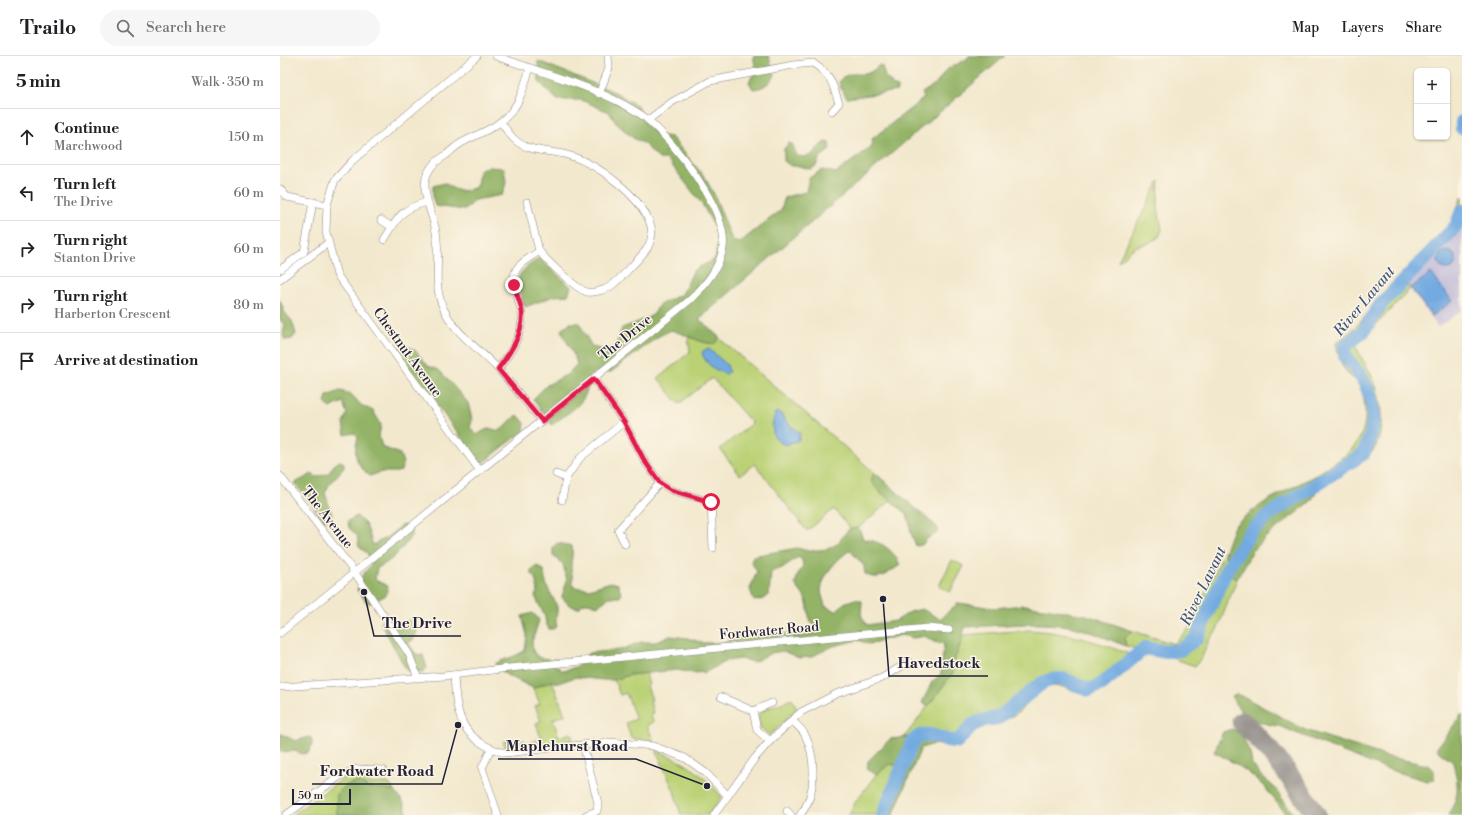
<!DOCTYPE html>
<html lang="en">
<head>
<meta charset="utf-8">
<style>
	body { margin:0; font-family:"Libre Bodoni",serif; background:#f6f6f6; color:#202124 }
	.controls { position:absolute; right:12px; top:12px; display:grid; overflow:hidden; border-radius:6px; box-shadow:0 1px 3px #0004 }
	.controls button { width:36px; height:36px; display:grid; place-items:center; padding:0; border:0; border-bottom:1px solid #e0e0e0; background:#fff; color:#202124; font:20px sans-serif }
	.scale { position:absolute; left:12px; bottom:10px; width:59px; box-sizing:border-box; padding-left:4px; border:2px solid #22223b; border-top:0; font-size:11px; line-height:14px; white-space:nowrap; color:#22223b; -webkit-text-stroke:3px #fcf5e5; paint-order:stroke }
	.stop { position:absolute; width:12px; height:12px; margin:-9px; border:3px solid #e11d48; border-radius:50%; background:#fff }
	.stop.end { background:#e11d48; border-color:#fff; box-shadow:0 1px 4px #0008 }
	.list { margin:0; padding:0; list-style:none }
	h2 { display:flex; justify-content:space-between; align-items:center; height:52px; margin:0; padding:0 16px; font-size:17px }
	h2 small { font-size:13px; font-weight:400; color:#757577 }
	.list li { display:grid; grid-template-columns:26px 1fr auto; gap:12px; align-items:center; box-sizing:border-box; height:56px; padding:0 16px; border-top:1px solid #e0e0e0 }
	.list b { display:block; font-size:15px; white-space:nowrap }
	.list p { margin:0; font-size:13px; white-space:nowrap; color:#757577 }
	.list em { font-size:13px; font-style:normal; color:#757577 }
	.icon { flex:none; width:22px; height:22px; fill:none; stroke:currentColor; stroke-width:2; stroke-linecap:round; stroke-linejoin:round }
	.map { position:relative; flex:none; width:1182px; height:759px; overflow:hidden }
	header { display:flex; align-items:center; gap:24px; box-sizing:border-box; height:56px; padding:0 20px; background:#fff; border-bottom:1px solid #e0e0e0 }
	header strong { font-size:19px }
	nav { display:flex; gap:22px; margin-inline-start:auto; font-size:14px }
	.search { width:280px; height:36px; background:#f6f6f6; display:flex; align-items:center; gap:10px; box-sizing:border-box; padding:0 14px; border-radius:22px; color:#757577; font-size:15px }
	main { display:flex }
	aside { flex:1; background:#fff }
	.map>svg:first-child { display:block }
	.industrial { fill:#c6c0da }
	.green { fill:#bad175; stroke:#6e7a58 }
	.forest { fill:#93b366; stroke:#5a6a50 }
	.water { fill:#72aae1; stroke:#4a668e }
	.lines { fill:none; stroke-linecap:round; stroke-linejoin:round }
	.river { stroke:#72aae1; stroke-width:14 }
	.taxiway { stroke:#8a8584; stroke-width:21 }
	.street-casing { stroke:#8a8584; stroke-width:8 }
	.street { stroke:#fff; stroke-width:7 }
	.route { stroke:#e11d48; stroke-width:5 }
	.labels { text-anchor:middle; stroke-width:3; stroke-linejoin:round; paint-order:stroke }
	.street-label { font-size:14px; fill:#22223b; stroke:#fcf5e5 }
	.water-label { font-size:15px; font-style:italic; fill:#42587d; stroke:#fcf5e5 }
	.leader { fill:none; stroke:#22223b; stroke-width:1.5 }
	.callout-dot { fill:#22223b; stroke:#fcf5e5; stroke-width:1.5 }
	.callout-label { font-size:15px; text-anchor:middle; font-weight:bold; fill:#22223b; stroke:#fcf5e5; stroke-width:3; stroke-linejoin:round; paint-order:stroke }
</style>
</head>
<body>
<header>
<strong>Trailo</strong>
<div class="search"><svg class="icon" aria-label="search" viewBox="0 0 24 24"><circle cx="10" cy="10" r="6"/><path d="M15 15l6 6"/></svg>Search here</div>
<nav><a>Map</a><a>Layers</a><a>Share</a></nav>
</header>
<main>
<aside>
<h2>5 min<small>Walk · 350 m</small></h2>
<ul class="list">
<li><svg class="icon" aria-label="ahead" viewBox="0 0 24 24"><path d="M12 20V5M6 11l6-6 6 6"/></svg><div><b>Continue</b><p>Marchwood</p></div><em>150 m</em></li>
<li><svg class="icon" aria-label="left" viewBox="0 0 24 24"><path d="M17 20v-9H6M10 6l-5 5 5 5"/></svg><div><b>Turn left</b><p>The Drive</p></div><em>60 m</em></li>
<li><svg class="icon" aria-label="right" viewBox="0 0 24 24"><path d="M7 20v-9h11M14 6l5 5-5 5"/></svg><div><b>Turn right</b><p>Stanton Drive</p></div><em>60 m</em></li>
<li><svg class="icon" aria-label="right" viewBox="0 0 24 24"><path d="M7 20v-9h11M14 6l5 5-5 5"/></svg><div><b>Turn right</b><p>Harberton Crescent</p></div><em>80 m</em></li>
<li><svg class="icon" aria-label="arrive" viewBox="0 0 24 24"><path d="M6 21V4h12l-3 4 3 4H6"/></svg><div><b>Arrive at destination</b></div></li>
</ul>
</aside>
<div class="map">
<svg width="1182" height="759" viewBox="0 0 1182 759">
	<rect width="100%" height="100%" fill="#fcf5e5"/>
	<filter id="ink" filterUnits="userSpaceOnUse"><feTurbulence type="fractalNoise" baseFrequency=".025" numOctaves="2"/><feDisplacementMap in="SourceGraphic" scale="8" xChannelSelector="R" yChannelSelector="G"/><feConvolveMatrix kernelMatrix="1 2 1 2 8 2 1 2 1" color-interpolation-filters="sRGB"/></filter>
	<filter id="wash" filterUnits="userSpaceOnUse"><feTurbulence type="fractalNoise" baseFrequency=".012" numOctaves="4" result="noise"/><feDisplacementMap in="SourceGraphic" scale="16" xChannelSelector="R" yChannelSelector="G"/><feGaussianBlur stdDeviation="0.9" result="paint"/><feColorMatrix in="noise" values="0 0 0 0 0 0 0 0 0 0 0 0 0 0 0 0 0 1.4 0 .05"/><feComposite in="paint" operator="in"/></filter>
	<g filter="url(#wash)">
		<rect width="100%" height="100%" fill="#f2e8cd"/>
		<polygon class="industrial" points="1182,169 1182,254 1158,271 1127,229 1175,181"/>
		<g class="green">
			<polygon points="879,125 878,151 882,174 879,181 869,187 855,191 838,205"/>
			<path d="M1182,140V169L1175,181L1127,229L1130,233L1076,290C1080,301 1087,310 1092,320C1102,341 1106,375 1093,395C1088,402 1049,425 1040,431L1036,419C1063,401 1088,390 1085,352C1084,342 1083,335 1077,326C1075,323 1071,321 1068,318C1060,308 1058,299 1056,287L1075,272L1112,229L1159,181L1171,167Z"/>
			<polygon points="418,264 619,438 573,476 554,453 527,475 475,408 460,419 440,393 472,367 432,322 399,348 378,322 410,296 408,279"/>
			<polygon points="945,494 948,519 957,523 937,574 929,584 922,601 915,610 895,603 846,590 844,582 853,575 894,588 910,571"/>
			<polygon points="672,504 684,510 670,536 659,530"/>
			<path d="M750,574C789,577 816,585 852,599L809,640L784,631L771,630L759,635L738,657L719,667L704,668L692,674L680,692L654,688L641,691L613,759H569L576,745L673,617L675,602L683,579Z"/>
			<polygon points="366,617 369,628 367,630 372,644 370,645 373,657 370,658 374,666 367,669 374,686 351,682 346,667 356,663 346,637 340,639 334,624 349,619"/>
			<polygon points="272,625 285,659 273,663 279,681 291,677 293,685 226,692 223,686 228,684 231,690 244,684 246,688 261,682 256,667 261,665 255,650 260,648 253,632"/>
			<polygon points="512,643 517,652 498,672 489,679 480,671 478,660 483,654"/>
			<path d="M376,694C408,708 420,715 442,741L428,759H401L394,735Z"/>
			<polygon points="78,716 88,716 89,728 108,727 123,746 128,759 12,759 61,724"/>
		</g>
		<g class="forest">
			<path d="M473,0H489C490,7 493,12 495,19C489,28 484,32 473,33L469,26L476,13Z"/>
			<path d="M689,0H725L419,263L440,282L434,288C419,287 406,278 391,274L379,280L331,316H315L308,323C309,348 289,355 272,369L253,343L267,329L288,318L297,308C294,296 286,286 281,274L290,267H299L312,291L325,294L335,291L342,272L366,263L374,258L379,249L402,238L414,214L435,203L439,179L422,148L387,103H379L363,87L353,82L336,67L329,56L301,44H277L259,26L258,5L337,37L358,50L366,69L377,79L391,81L424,120L434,138L452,184L459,187L501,154L505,141L526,136L529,122L542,114L556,117L592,90V83L644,42L642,37L657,27L666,14L685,4Z"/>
			<path d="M599,9L602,10L605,21L611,26V29L618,31L617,35L567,42L561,32L559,25C575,9 582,28 599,9Z"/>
			<path d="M545,86L549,87L550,94L540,101L536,110L530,113L519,110H511L504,105V93L509,87L513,89L517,100C536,103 532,94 545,86Z"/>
			<path d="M208,111L224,112L226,127L222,139L195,144L185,154L155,150L153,142V130L165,127C178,137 182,136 197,131L199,115Z"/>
			<path d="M259,202L291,231L288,239L274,240L245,251C235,223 233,220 259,202Z"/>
			<polygon points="0,244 5,257 12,265 16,278 12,283 5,284 3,279 5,269 0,264"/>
			<path d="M122,289L134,293L148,310L159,314L183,341L188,347L192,364L190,372L197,379C206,373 209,371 219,375C227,371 230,363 238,359L245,367L244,375L201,408L117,296Z"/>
			<path d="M60,335L71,338L81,349L93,355L101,368L99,380L102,391L120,398L123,407L121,415L117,416H101L90,420C75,407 73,399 78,381L74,377L65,379L63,367L67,358L63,346L50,352L45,347L47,340Z"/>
			<polygon points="60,405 64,407 64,412 50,427 45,437 52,459 44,465 15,427 32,418 36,421 48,418 54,409"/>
			<polygon points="594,416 658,472 658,476 648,482 642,489 636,490 631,477 629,464 625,457 597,433 591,425"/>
			<polygon points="1036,419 1040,431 1030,446 988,479 972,496 957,523 949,519 945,494 954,470 967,459 988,444"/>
			<path d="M77,460L86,469L93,489L107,481L122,469L128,470L133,477C123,492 113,505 97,512L95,524L108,530L106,539L88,548L77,534L83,518L92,508L87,497L79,491L77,479L69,472L68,465Z"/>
			<path d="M579,472L583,483C601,485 613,493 620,509C608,517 599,526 585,518L584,510L570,494C557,503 543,518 541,534C541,539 544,545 545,550L556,555L564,547L575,543L582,545L581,559L587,569L616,565L630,556L642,553L660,563L678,547L714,552L745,549L806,559L853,575L844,582L846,590C825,582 803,571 781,569C749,566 716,570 685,571L681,587L675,602L673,617L648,650L642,647L652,626L661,618L664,588L654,586L645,580L633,582L621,579L589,588L578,584L553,590L531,601L519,602L503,595L491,597L474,606L460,603L446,605L426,616L413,617L397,614L349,619L334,624H323L296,621L278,627L272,625L253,632L225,618L215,608C225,602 237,601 245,594L247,579L242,560L253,557L259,564L252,586L253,595L258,601L268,603L283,615L296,611L309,597L340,594L361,586H376L390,580L407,582L424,587H445L456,580L466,579L478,581L490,575L522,581L538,575L537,571C526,566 530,554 526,544C524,539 518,533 515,528L518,518L523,510L522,504L518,501L502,512L491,516L489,538L483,543L474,545L470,533L477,515L471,506L473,500L517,492L528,495L548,493L557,488L569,473Z"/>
			<path d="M277,487L292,490C294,501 288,510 293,521L292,525L293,531L309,533L331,526L338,528L341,538L340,541H329L325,545L317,550C309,547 304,544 299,552C291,551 287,548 282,541L287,524L283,508L273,499V492Z"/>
			<path d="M257,510L264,514C264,531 272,537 277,551C278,558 274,564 277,570L273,573H269L266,568L265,561L255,540L258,534L255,522L250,515Z"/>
			<polygon points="110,561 120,568 129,564 137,576 134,583 128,587 136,598 143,599 147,612 142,616 127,615 101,567"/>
			<path d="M956,638L966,642L1025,674L1105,700L1147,709L1154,714V724L1147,725L1098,710L999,670C982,669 956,658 952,640Z"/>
			<path d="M1182,658V759H1168C1181,738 1178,729 1173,706L1159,696L1157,692Z"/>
			<path d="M952,673L961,678L970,697L972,708L981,720L994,731L1014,759H1006C982,725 971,715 934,696L943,676Z"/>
			<polygon points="690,674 692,674 680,692 654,688 641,692 613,759 602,759 602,753 618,718 619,710 609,708 598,718 587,714 588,705 610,683 629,681 638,683 652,681 669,687 678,686"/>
			<polygon points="2,678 15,685 29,681 32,683 32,689 29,696 23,698 15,695 0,696 0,679"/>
			<polygon points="78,725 88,732 114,734 123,746 128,759 57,759 57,738 65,730"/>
		</g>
		<g class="water">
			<circle cx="1167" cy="204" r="9"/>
			<polygon points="1151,217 1172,245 1152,260 1131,232"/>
			<path d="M426,293H429L447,309L449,316L447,318C436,316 424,307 422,296Z"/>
			<polygon points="499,356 509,368 520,377 519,384 506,389 499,386 494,381 492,370 495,357"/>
		</g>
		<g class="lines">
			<g class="river">
				<polyline points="1182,66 1182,72"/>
				<path d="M603,759L633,685C647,670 662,687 678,685L692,669L704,664L718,662L762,627L773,623H784L809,634L822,628L865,592L887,596L900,594L916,583L948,511L971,475L992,457L1083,398C1103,360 1093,330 1065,301V290L1083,276L1101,248L1176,170L1182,155"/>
			</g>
			<path class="taxiway" d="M962,666C992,694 1014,725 1036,759"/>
		</g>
	</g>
	<g filter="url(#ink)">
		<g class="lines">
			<defs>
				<g id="street">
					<polyline points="197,0 72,105 55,124 47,149 46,176 57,219 200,415"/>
					<path d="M250,12C245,27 241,44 231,56C218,71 202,76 185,85C178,88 172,94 166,99C160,103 153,107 150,113C138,130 151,154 155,171C162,197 152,224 162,249C173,277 200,293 219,314C234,331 247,348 262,365"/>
					<polyline points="319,38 329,12 328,0"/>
					<path d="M368,64L392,46L430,25L513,9L533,7C553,21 551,25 559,47L552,55"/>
					<polyline points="0,133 7,141 47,149"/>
					<polyline points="247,146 259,195"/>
					<polyline points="101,164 112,171"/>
					<path d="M104,184C118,162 120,153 147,146"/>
					<polyline points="1,213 24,196 33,146"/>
					<polyline points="0,223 48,187"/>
					<path d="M218,313C229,299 241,282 242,263C243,246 225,225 239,210C244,204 253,200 259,195C267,205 296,233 307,236C315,237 325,234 331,230C337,226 365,197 368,191C372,183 373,175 370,167C359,139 319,109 291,100C273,94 248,97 234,83C229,78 225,72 221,66"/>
					<polyline points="314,323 344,366 364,404 380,427 391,434 431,446 433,492"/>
					<polyline points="276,418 286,422"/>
					<polyline points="0,420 75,517 129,598 138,622"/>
					<polyline points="282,444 286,422 300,402 344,366"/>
					<polyline points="345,488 338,474 380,427"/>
					<path d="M0,577L411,243C425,229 439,213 443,192C449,156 395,87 369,65C362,58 352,53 343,48C306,28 256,15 216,0"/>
					<path d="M174,619C176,660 181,685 225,697L330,686L373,690L405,702L426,717L448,740"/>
					<polyline points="0,631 164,620 229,612 648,572 669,574"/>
					<polyline points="441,641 473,655"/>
					<path d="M512,664C516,669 522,673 525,679C536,701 537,739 520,759"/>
					<polyline points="490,685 477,674 473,655 492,647"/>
					<polyline points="303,689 318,747 317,755 306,759"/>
					<polyline points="211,693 202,712 218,759"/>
					<polyline points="507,755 511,759"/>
					<polyline points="6,759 60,720 77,713 103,714"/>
					<polyline points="434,759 475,702 490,685 521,656 556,638 602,622 629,606"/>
				</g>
			</defs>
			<use href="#street" class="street-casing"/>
			<use href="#street" class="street"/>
		</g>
	</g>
	<g class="lines" filter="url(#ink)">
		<path class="route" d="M234,229C236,238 241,247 242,256C244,277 230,297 218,313L262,365L314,323L344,366L364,404L380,427L391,434L431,446"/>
	</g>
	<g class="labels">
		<g class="street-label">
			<text transform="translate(345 281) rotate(-39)" y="5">The Drive</text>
			<text transform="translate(128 296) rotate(54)" y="5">Chestnut Avenue</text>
			<text transform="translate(48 461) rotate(52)" y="5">The Avenue</text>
			<text transform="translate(489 574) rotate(-5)" y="5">Fordwater Road</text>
		</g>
		<g class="water-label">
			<text transform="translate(1084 245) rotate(-50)" y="5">River Lavant</text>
			<text transform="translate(923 530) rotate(-64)" y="5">River Lavant</text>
		</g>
	</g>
	<path class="leader" d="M84 536L94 580H181M603 543L609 620H708M427 730L356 703H218M178 669L162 728H32"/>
	<g class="callout-dot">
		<circle cx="84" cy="536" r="4"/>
		<circle cx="603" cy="543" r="4"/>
		<circle cx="427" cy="730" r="4"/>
		<circle cx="178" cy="669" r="4"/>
	</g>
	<g class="callout-label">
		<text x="137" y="572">The Drive</text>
		<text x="659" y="612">Havedstock</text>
		<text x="287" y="695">Maplehurst Road</text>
		<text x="97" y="720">Fordwater Road</text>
	</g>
</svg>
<div class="controls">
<button>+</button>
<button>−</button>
</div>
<div class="scale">50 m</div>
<div class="stop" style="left:431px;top:446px"></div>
<div class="stop end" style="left:234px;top:229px"></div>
</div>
</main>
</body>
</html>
